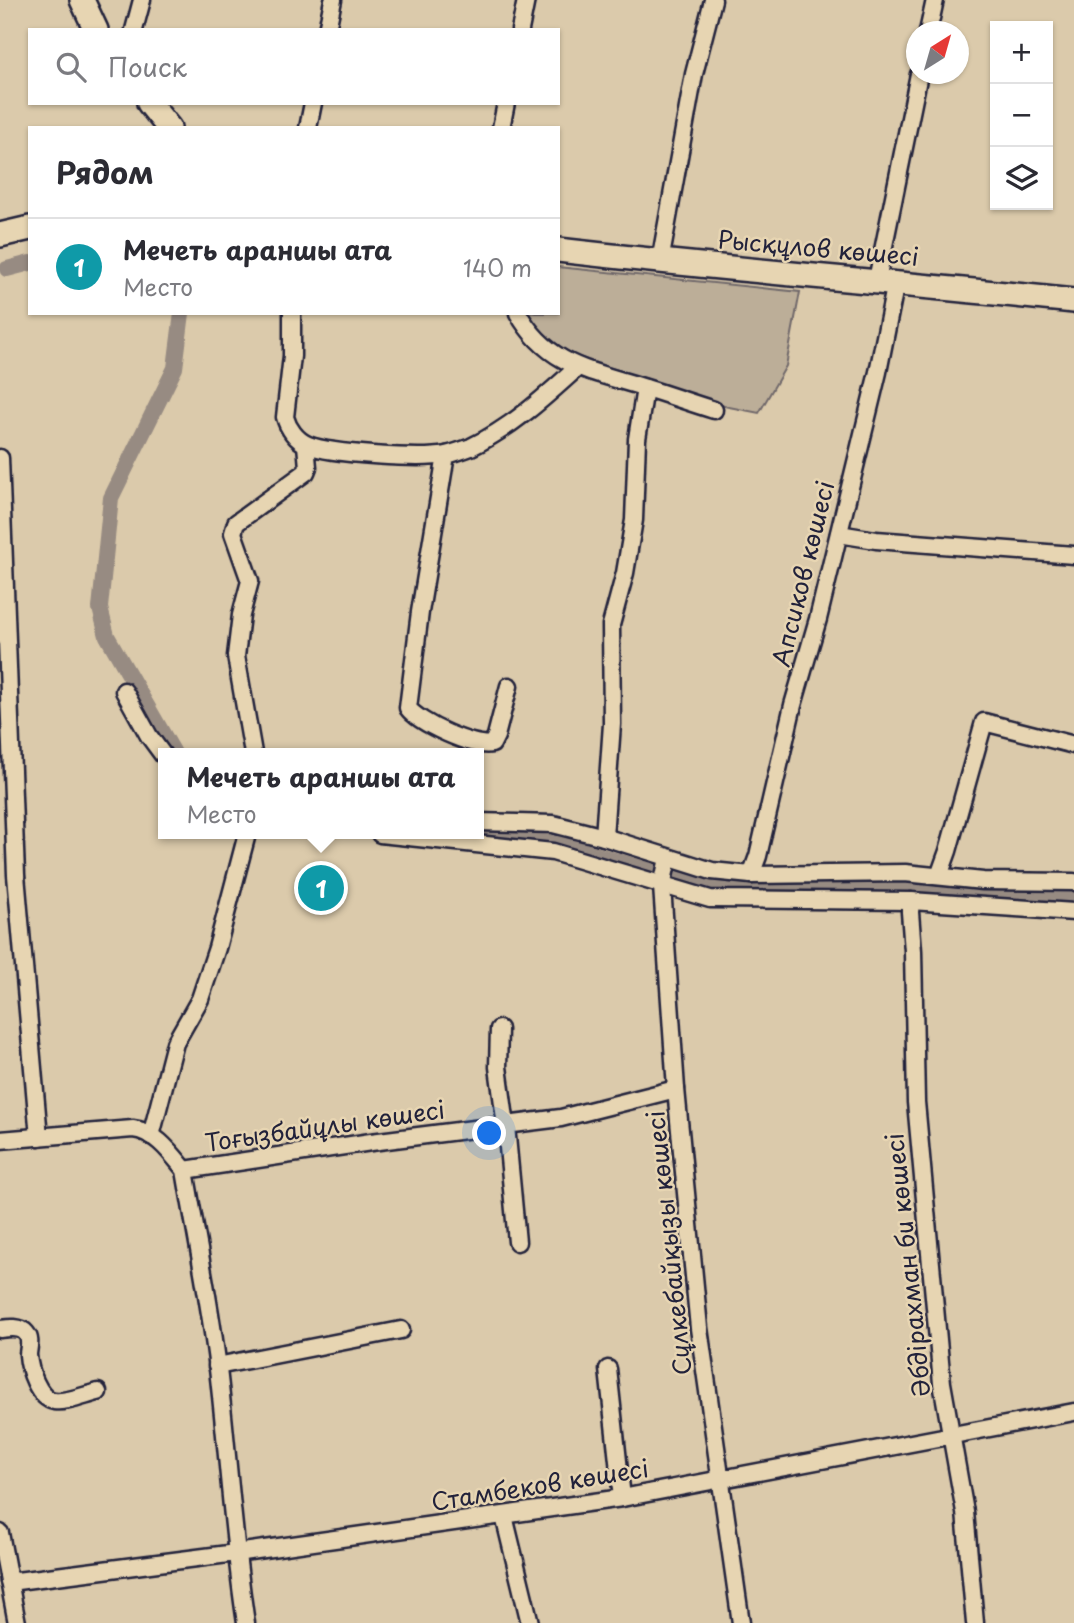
<!DOCTYPE html>
<html lang="ru">
<head>
<meta charset="utf-8">
<style>
	body { margin:0; font-family:"Playpen Sans",sans-serif; background:#f2f2f3; color:#2b2b33 }
	.controls { position:absolute; right:21px; top:21px; display:grid; overflow:hidden; border-radius:0px; box-shadow:0 2px 5px #0004 }
	.controls button { width:63px; height:63px; display:grid; place-items:center; padding:0; border:0; border-bottom:2px solid #e1e1e2; background:#fff; color:#2b2b33; font:35px sans-serif }
	.compass { position:absolute; left:906px; top:21px; width:63px; height:63px; border-radius:50%; background:#fff; box-shadow:0 2px 5px #0004; rotate:37deg }
	.you { position:absolute; left:490px; top:1134px; width:24px; height:24px; margin:-18px; border:5px solid #fff; border-radius:50%; background:#1a73e8; box-shadow:0 0 0 10px #1a73e833 }
	.badge { display:grid; place-items:center; width:46px; height:46px; border-radius:50%; background:#7c3aed; color:#fff; font-size:23px; font-weight:700 }
	.pin { position:absolute; translate:-50% -50%; border:4px solid #fff; box-shadow:0 2px 7px #0006 }
	.popup { position:absolute; left:158px; top:748px; width:326px; height:91px; box-sizing:border-box; display:grid; place-content:center; border-radius:0px; background:#fff; filter:drop-shadow(0 2px 5px #0005); font-size:23px; white-space:nowrap; color:#7c7c81 }
	.popup b { font-size:26px; color:#2b2b33 }
	.popup::after { content:''; position:absolute; left:50%; top:100%; margin-left:-14px; border:14px solid transparent; border-top-color:#fff }
	.list { margin:0; padding:0; list-style:none }
	h2 { display:flex; justify-content:space-between; align-items:center; height:91px; margin:0; padding:0 28px; font-size:30px }
	h2 small { font-size:23px; font-weight:400; color:#7c7c81 }
	.list li { display:grid; grid-template-columns:46px 1fr auto; gap:21px; align-items:center; box-sizing:border-box; height:98px; padding:0 28px; border-top:2px solid #e1e1e2 }
	.list b { display:block; font-size:26px; white-space:nowrap }
	.list p { margin:0; font-size:23px; white-space:nowrap; color:#7c7c81 }
	.list em { font-size:23px; font-style:normal; color:#7c7c81 }
	.icon { flex:none; width:38px; height:38px; fill:none; stroke:currentColor; stroke-width:2; stroke-linecap:round; stroke-linejoin:round }
	.map { position:relative; flex:none; width:1074px; height:1623px; overflow:hidden }
	.search { position:absolute; background:#fff; box-shadow:0 2px 5px #0004; left:28px; top:28px; width:532px; height:77px; display:flex; align-items:center; gap:18px; box-sizing:border-box; padding:0 24px; border-radius:0px; color:#7c7c81; font-size:26px }
	.panel { position:absolute; background:#fff; box-shadow:0 2px 5px #0004; left:28px; top:126px; width:532px; height:189px; border-radius:0px }
	.map>svg:first-child { display:block }
	.green { fill:#bcae98; stroke:#6f686a; stroke-width:2 }
	.lines { fill:none; stroke-linecap:round; stroke-linejoin:round }
	.canal { stroke:#978b82; stroke-width:16 }
	.street-casing { stroke:#22223b; stroke-width:21 }
	.secondary-casing { stroke:#22223b; stroke-width:28 }
	.street { stroke:#e7d5b2; stroke-width:16 }
	.secondary { stroke:#e7d5b2; stroke-width:23 }
	.labels { text-anchor:middle; stroke-width:5; stroke-linejoin:round; paint-order:stroke }
	.street-label { font-size:24px; fill:#22223b; stroke:#e7d5b2 }
</style>
</head>
<body>
<div class="map">
<svg width="1074" height="1623" viewBox="0 0 1074 1623">
	<rect width="100%" height="100%" fill="#dbcaab"/>
	<filter id="ink" filterUnits="userSpaceOnUse"><feTurbulence type="fractalNoise" baseFrequency=".0143" numOctaves="2"/><feDisplacementMap in="SourceGraphic" scale="14" xChannelSelector="R" yChannelSelector="G"/><feConvolveMatrix kernelMatrix="1 2 1 2 8 2 1 2 1" color-interpolation-filters="sRGB"/></filter>
	<g filter="url(#ink)">
		<polygon class="green" points="558,267 800,292 786,366 759,413 724,406 573,355 545,336 527,313 558,313"/>
		<g class="lines">
			<g class="canal">
				<polyline points="7,269 30,263"/>
				<polyline points="174,753 107,636 100,608 111,498 175,368 182,313"/>
				<polyline points="486,838 557,843 651,871"/>
				<polyline points="674,877 717,890 894,886 982,895 1074,894"/>
			</g>
			<defs>
				<g id="street">
					<polyline points="134,30 142,0"/>
					<polyline points="327,30 333,0"/>
					<polyline points="520,30 526,0"/>
					<polyline points="928,32 935,0"/>
					<polyline points="308,128 313,103"/>
					<polyline points="501,128 506,103"/>
					<polyline points="660,262 694,74 713,0"/>
					<polyline points="877,280 919,74"/>
					<path d="M292,313V356L285,417C288,428 296,440 308,445C331,454 421,460 446,455C454,453 463,450 471,447C512,427 544,398 577,368"/>
					<path d="M518,313C548,367 593,371 646,388C669,395 691,403 714,410"/>
					<path d="M446,455L420,612L408,708C419,723 473,748 492,744L496,736L509,686"/>
					<polyline points="0,458 16,875 39,1137"/>
					<polyline points="839,534 876,540 1074,555"/>
					<polyline points="124,691 149,736 163,755"/>
					<polyline points="253,753 236,656 241,615 250,581 233,533 236,523 306,472 308,467 306,445"/>
					<polyline points="478,822 553,824 604,837 712,871 751,875 905,873 983,881 1074,882"/>
					<polyline points="380,834 553,852 710,899 911,901 1074,912"/>
					<polyline points="604,837 612,724 611,625 625,573 634,520 637,439 645,388"/>
					<polyline points="668,858 662,886 676,1089 699,1328 741,1623"/>
					<polyline points="751,875 758,856 793,705 818,619 878,372 896,282"/>
					<polyline points="939,876 948,851 984,722 1074,745"/>
					<polyline points="911,901 910,912 913,951 916,1102 942,1383 965,1512 975,1623"/>
					<polyline points="499,1029 498,1067 506,1126 517,1242"/>
					<polyline points="151,1136 175,1043 200,999 217,948 247,834"/>
					<path d="M0,1140L133,1129C155,1131 171,1153 185,1170C196,1236 210,1303 218,1369C228,1454 233,1539 246,1623"/>
					<polyline points="185,1170 371,1142 561,1118 676,1089"/>
					<path d="M0,1329C8,1328 20,1326 26,1333C32,1340 28,1348 28,1355C29,1369 38,1398 54,1401C67,1403 85,1395 98,1392"/>
					<polyline points="217,1366 401,1330"/>
					<polyline points="608,1369 622,1498"/>
					<polyline points="504,1516 530,1623"/>
					<polyline points="0,1533 17,1623"/>
					<polyline points="9,1582 236,1553 622,1498 1074,1412"/>
				</g>
				<g id="secondary">
					<polyline points="82,0 96,30"/>
					<polyline points="149,103 169,128"/>
					<polyline points="0,235 30,228"/>
					<path d="M558,250C730,270 902,283 1074,301"/>
				</g>
			</defs>
			<use href="#street" class="street-casing"/>
			<use href="#secondary" class="secondary-casing"/>
			<use href="#street" class="street"/>
			<use href="#secondary" class="secondary"/>
		</g>
	</g>
	<g class="labels">
		<g class="street-label">
			<text transform="translate(818 249) rotate(5)" y="8">Рысқұлов көшесі</text>
			<text transform="translate(804 574) rotate(-76)" y="8">Апсиков көшесі</text>
			<text transform="translate(325 1127) rotate(-8)" y="8">Тоғызбайұлы көшесі</text>
			<text transform="translate(670 1243) rotate(-96)" y="8">Сұлкебайқызы көшесі</text>
			<text transform="translate(909 1265) rotate(-96)" y="8">Әбдірахман би көшесі</text>
			<text transform="translate(540 1486) rotate(-9)" y="8">Стамбеков көшесі</text>
		</g>
	</g>
</svg>
<div class="controls">
<button>+</button>
<button>−</button>
<button><svg class="icon" aria-label="layers" viewBox="0 0 24 24"><path d="M12 4l9 5-9 5-9-5zM3 14l9 5 9-5"/></svg></button>
</div>
<svg class="compass" viewBox="-18 -18 36 36"><path d="M0-13l5 13h-10z" fill="#e53935"/><path d="M0 13l5-13h-10z" fill="#7c7c81"/></svg>
<div class="you"></div>
<div class="pin badge" style="left:321px;top:888px;background:#0f9aa8">1</div>
<div class="popup"><b>Мечеть араншы ата</b>Место</div>
<div class="search"><svg class="icon" aria-label="search" viewBox="0 0 24 24"><circle cx="10" cy="10" r="6"/><path d="M15 15l6 6"/></svg>Поиск</div>
<section class="panel">
<h2>Рядом<small></small></h2>
<ul class="list">
<li><span class="badge" style="background:#0f9aa8">1</span><div><b>Мечеть араншы ата</b><p>Место</p></div><em>140 m</em></li>
</ul>
</section>
</div>
</body>
</html>
